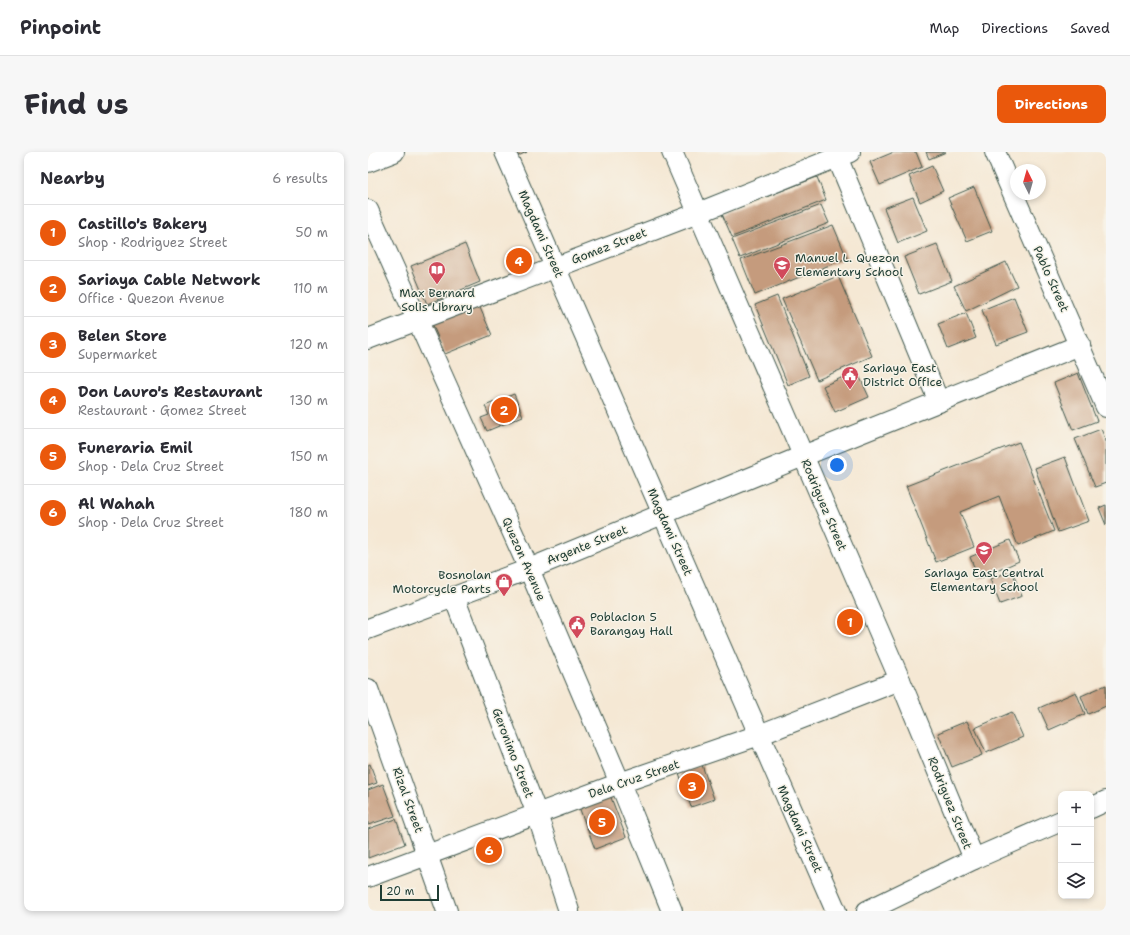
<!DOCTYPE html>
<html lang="en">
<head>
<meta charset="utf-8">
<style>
	body { margin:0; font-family:"Shantell Sans",sans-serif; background:#f7f7f7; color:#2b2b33 }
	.controls { position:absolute; right:12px; bottom:12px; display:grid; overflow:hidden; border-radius:8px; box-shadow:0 2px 6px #0003 }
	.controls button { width:36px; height:36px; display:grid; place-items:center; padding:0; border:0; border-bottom:1px solid #e1e1e2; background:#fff; color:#2b2b33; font:20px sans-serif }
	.compass { position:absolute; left:642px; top:12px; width:36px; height:36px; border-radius:50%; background:#fff; box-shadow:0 2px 6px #0003; rotate:355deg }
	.scale { position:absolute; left:12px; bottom:10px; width:59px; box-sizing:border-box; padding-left:4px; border:2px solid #1f3d34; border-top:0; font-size:11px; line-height:14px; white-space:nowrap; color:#1f3d34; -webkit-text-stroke:3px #f7f3e8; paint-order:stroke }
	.you { position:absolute; left:469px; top:313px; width:14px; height:14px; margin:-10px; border:3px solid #fff; border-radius:50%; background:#1a73e8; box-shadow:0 0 0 6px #1a73e833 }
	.badge { display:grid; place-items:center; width:26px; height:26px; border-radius:50%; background:#ea580c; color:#fff; font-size:13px; font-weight:700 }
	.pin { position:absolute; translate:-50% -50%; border:2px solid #fff; box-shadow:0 1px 4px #0006 }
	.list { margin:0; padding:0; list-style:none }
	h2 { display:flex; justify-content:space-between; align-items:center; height:52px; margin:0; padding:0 16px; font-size:17px }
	h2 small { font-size:13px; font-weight:400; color:#7c7c81 }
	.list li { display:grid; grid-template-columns:26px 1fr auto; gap:12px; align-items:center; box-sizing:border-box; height:56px; padding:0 16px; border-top:1px solid #e1e1e2 }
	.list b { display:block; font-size:15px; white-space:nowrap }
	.list p { margin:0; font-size:13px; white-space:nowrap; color:#7c7c81 }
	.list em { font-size:13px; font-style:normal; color:#7c7c81 }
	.icon { flex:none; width:22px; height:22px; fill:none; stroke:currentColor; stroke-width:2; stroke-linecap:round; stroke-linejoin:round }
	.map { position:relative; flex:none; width:738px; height:759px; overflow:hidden; border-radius:8px }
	header { display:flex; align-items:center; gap:24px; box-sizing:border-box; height:56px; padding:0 20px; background:#fff; border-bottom:1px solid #e1e1e2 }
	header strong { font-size:19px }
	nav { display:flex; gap:22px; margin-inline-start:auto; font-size:14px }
	.intro { display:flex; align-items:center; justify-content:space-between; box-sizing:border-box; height:96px; padding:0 24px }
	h1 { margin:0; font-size:28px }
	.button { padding:10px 18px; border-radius:8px; background:#ea580c; color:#fff; font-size:14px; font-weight:700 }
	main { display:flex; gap:24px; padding:0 24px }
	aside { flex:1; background:#fff; border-radius:8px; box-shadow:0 2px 6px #0003 }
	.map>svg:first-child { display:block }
	.building { fill:#c59b7d }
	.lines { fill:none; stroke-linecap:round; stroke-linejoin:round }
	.minor-casing { stroke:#3f574c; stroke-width:22 }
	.minor { stroke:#fff; stroke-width:20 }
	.labels { text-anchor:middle; stroke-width:3; stroke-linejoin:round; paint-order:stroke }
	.street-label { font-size:12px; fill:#1f3d34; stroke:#f7f3e8 }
	.poi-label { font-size:12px; fill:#1f3d34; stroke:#f7f3e8; text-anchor:start }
</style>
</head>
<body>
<header>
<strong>Pinpoint</strong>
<nav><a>Map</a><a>Directions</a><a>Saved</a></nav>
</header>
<div class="intro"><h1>Find us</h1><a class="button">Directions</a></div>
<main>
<aside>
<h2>Nearby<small>6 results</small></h2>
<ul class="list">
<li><span class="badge">1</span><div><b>Castillo's Bakery</b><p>Shop · Rodriguez Street</p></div><em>50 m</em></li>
<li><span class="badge">2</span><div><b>Sariaya Cable Network</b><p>Office · Quezon Avenue</p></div><em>110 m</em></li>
<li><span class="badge">3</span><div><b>Belen Store</b><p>Supermarket</p></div><em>120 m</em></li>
<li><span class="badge">4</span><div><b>Don Lauro's Restaurant</b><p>Restaurant · Gomez Street</p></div><em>130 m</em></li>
<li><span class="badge">5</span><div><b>Funeraria Emil</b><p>Shop · Dela Cruz Street</p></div><em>150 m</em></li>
<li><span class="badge">6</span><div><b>Al Wahah</b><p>Shop · Dela Cruz Street</p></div><em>180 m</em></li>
</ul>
</aside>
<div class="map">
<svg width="738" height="759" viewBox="0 0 738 759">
	<rect width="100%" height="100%" fill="#f7f3e8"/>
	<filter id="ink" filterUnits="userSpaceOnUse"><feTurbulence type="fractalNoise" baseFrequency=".025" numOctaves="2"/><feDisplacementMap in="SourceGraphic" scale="8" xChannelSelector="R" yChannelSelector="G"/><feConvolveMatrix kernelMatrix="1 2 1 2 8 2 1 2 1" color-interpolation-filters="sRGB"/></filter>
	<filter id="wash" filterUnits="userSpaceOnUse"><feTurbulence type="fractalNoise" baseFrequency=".012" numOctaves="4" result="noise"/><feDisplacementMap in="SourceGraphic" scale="16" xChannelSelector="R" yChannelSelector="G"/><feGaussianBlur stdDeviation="0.9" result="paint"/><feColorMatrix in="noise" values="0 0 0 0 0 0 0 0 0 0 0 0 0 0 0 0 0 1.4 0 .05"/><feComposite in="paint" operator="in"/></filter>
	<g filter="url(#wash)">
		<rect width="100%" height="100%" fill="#f5e8d4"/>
		<g id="blocks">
			<g class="building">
				<polygon points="148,0 159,0 150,4"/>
				<polygon points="526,0 548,0 554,15 512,33 502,10"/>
				<polygon points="558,0 578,0 561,7"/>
				<polygon points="564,14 575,39 552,50 541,24"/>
				<polygon points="449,25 458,48 364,85 354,62"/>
				<polygon points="606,35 624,79 599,89 580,46"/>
				<polygon points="545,45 559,79 530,91 516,56"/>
				<polygon points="453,53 461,71 372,106 364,87"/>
				<polygon points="465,73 479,106 387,143 373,108"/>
				<polygon points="97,92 112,130 59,152 43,114"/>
				<polygon points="569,92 584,129 551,142 536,105"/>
				<polygon points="638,110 649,134 598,159 586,134"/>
				<polygon points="470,124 504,204 449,228 414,147"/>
				<polygon points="409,144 441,224 420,233 387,153"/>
				<polygon points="646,145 660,180 628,192 614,158"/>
				<polygon points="109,149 124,183 77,202 63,169"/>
				<polygon points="598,161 608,186 580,197 570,172"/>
				<polygon points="489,219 501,245 467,260 455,234"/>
				<polygon points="710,221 729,269 705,278 686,231"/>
				<polygon points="146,242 155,264 119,279 113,266 121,263 117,254"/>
				<polygon points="733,277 738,289 738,331 727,335 707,287"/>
				<polygon points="651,290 686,379 650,394 631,344 592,360 606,395 568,410 538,334"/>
				<polygon points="697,305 721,369 690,380 667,316"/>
				<polygon points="738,353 738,373 731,356"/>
				<polygon points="642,388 651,409 611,427 602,405"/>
				<polygon points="644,419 654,444 632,452 622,427"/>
				<polygon points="738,533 738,554 720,562 713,544"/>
				<polygon points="708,540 717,562 681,578 671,556"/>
				<polygon points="644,560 655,585 618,601 607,576"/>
				<polygon points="599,569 614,603 584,615 570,581"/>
				<polygon points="2,612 9,631 0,634 0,613"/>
				<polygon points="334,613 346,647 323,655 311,621"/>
				<polygon points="15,632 27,664 0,673 0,638"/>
				<polygon points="242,643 258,685 227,697 211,655"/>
				<polygon points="28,667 37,692 0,706 0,677"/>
			</g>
		</g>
	</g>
	<g filter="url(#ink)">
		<use href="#blocks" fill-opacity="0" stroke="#3f574c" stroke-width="1"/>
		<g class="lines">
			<defs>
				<g id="minor">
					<polyline points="137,0 468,759"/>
					<polyline points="304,0 532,528 606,707"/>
					<polyline points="467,0 571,250"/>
					<polyline points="627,0 738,255"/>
					<polyline points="0,10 26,0"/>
					<polyline points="0,58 161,417 252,631 304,759"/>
					<polyline points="0,187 330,61 482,0"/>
					<polyline points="86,445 169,662 201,759"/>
					<polyline points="0,477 161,417 435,304 712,193"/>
					<polyline points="0,537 79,759"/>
					<polyline points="723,656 738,649"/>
					<polyline points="0,725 252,631 391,583 532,528"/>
					<polyline points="499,759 606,707 693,669"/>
				</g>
			</defs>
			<use href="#minor" class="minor-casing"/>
			<use href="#minor" class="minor"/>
		</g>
	</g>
	<defs>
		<symbol id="school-pin" viewBox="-11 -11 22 30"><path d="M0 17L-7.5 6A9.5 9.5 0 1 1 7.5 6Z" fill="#d1495b" stroke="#f7f3e8"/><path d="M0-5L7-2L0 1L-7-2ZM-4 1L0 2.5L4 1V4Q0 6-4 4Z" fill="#fff"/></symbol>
		<symbol id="library-pin" viewBox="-11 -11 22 30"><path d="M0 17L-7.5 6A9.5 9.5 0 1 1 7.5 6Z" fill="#d1495b" stroke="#f7f3e8"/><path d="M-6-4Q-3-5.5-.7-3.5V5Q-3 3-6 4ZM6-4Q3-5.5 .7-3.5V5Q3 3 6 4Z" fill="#fff"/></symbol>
		<symbol id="civic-pin" viewBox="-11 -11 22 30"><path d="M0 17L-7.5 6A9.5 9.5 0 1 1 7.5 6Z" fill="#d1495b" stroke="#f7f3e8"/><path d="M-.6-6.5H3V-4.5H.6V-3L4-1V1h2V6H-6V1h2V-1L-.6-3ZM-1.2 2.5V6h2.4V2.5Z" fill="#fff"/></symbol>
		<symbol id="shop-pin" viewBox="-11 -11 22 30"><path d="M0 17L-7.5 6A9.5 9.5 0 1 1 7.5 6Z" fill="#d1495b" stroke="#f7f3e8"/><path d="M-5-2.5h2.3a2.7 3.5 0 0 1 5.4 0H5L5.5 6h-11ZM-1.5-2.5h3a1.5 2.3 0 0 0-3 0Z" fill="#fff"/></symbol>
	</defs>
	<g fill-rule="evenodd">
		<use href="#school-pin" x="404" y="103" width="20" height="27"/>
		<use href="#library-pin" x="59" y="108" width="20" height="27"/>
		<use href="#civic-pin" x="472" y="213" width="20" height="27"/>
		<use href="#school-pin" x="606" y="388" width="20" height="27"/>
		<use href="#shop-pin" x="126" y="420" width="20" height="27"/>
		<use href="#civic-pin" x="199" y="462" width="20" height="27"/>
	</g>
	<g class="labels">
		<g class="street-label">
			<text transform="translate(173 82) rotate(66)" y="4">Magdami Street</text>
			<text transform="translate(241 94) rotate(-21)" y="4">Gomez Street</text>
			<text transform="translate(683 127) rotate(66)" y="4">Pablo Street</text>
			<text transform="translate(456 353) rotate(67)" y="4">Rodriguez Street</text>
			<text transform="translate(302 380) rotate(66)" y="4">Magdami Street</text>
			<text transform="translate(219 393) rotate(-22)" y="4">Argente Street</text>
			<text transform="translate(156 407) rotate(66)" y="4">Quezon Avenue</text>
			<text transform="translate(145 601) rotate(69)" y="4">Geronimo Street</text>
			<text transform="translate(266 627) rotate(-19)" y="4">Dela Cruz Street</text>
			<text transform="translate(40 648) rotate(70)" y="4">Rizal Street</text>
			<text transform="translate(582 651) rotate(68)" y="4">Rodriguez Street</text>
			<text transform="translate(432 677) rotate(66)" y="4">Magdami Street</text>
		</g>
		<g class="poi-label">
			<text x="427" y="110">Manuel L. Quezon<tspan x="427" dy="14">Elementary School</tspan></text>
			<text x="69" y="145" text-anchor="middle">Max Bernard<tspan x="69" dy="14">Solis Library</tspan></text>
			<text x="495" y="220">Sariaya East<tspan x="495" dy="14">District Office</tspan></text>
			<text x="616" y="425" text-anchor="middle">Sariaya East Central<tspan x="616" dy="14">Elementary School</tspan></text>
			<text x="123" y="427" text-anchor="end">Bosnolan<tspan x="123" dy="14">Motorcycle Parts</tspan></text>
			<text x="222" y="469">Poblacion 5<tspan x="222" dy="14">Barangay Hall</tspan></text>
		</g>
	</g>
</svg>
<div class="controls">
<button>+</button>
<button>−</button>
<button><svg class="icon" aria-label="layers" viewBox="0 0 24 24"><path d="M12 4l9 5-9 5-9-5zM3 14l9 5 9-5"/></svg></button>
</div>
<svg class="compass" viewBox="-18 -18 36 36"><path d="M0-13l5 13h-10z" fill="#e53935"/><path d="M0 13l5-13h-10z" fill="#7c7c81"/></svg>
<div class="scale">20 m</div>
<div class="you"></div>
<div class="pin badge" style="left:482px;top:470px">1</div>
<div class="pin badge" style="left:136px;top:258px">2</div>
<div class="pin badge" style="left:324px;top:634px">3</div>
<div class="pin badge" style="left:151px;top:109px">4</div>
<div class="pin badge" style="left:234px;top:670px">5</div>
<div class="pin badge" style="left:121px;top:698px">6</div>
</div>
</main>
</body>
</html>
